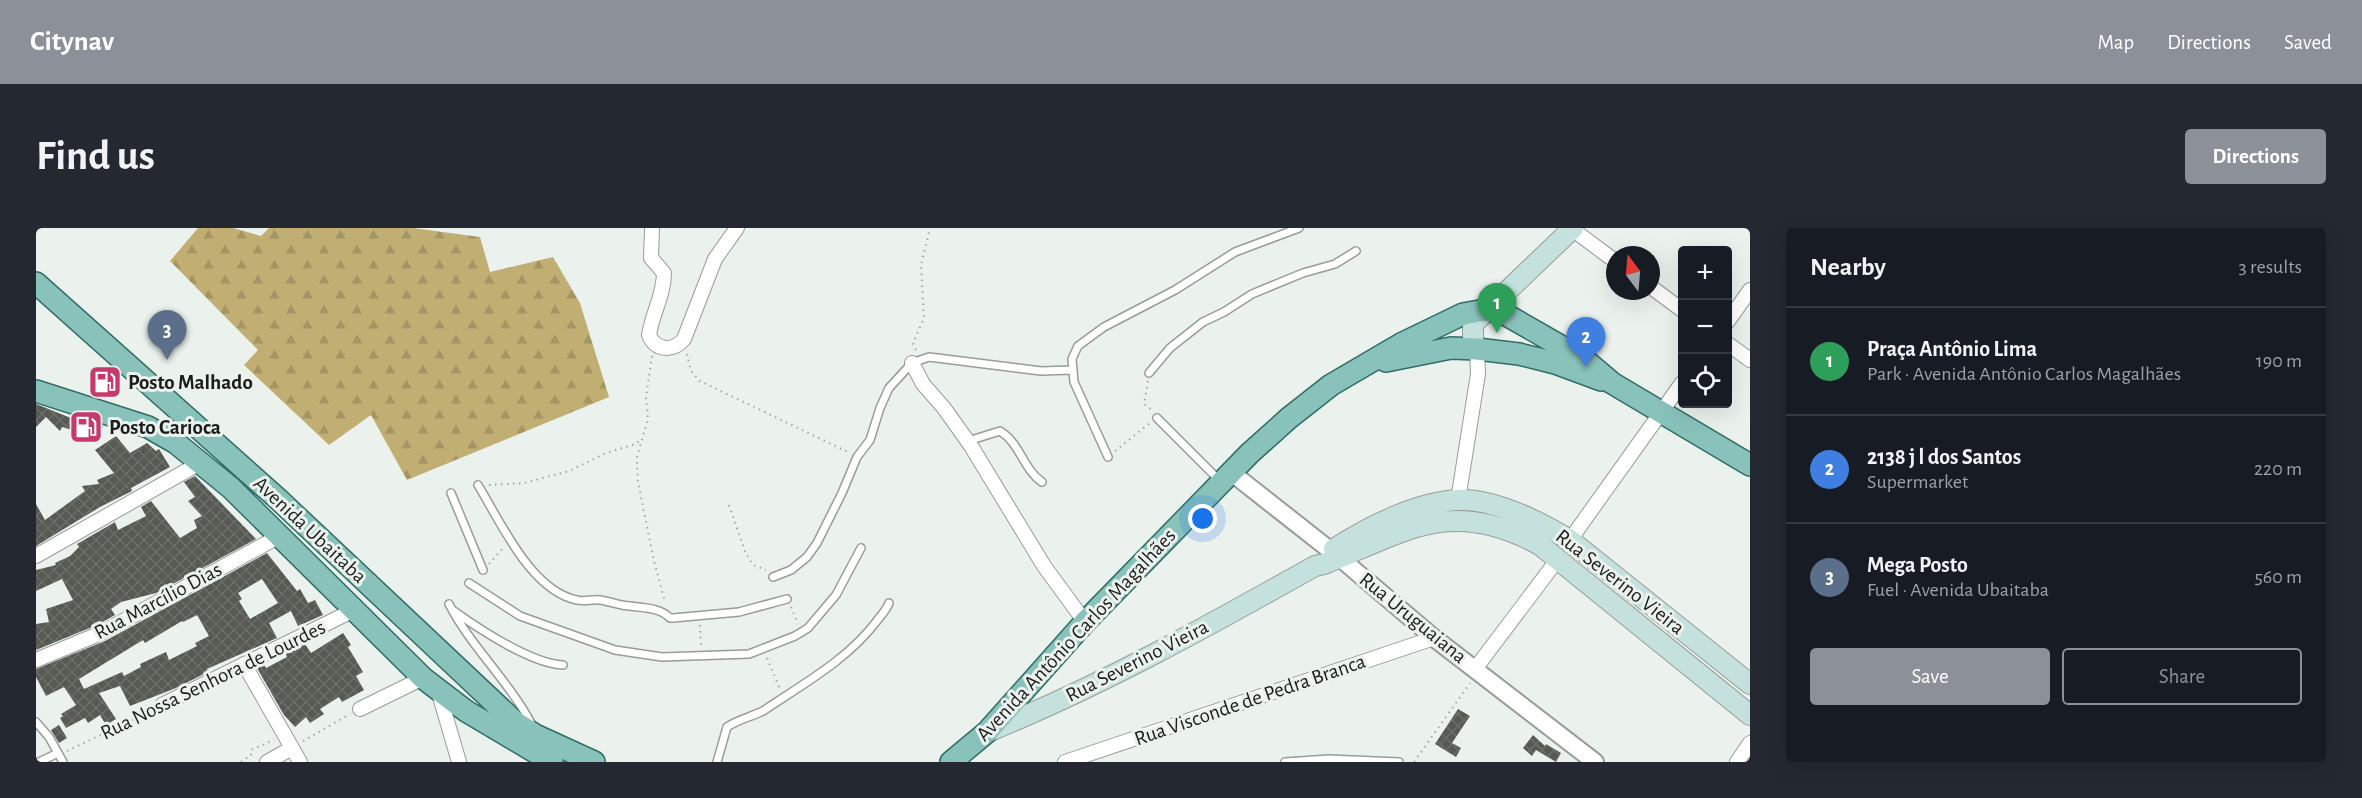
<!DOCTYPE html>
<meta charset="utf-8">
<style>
:root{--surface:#171b24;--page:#242831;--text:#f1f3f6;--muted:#9ea1a6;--line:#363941;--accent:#8c9099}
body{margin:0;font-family:"Alegreya Sans",sans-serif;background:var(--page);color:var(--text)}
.controls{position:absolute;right:18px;top:18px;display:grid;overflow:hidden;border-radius:6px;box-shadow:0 6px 24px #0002}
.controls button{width:54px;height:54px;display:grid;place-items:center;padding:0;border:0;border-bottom:2px solid var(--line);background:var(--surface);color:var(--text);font:30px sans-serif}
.compass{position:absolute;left:1570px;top:18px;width:54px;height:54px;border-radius:50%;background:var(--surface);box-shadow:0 6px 24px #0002;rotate:344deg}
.you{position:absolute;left:1167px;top:291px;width:21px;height:21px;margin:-15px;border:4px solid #fff;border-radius:50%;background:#1a73e8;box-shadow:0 0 0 9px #1a73e833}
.badge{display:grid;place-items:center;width:39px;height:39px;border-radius:50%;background:var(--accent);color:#fff;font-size:20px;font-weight:700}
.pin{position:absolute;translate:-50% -50px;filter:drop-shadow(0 2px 3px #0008)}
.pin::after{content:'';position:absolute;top:32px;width:21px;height:18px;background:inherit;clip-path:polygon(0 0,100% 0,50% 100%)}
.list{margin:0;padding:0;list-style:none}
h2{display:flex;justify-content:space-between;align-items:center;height:78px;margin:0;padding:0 24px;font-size:26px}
h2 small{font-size:20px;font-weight:400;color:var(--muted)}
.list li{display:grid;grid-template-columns:39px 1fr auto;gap:18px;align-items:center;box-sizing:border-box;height:108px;padding:0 24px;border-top:2px solid var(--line)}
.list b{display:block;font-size:22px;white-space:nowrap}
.list p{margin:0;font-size:20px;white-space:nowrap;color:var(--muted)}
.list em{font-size:20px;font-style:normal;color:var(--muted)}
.actions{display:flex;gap:12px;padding:18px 24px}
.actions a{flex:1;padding:14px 0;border:2px solid var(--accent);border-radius:6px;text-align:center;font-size:21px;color:var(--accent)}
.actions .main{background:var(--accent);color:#fff}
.icon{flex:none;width:33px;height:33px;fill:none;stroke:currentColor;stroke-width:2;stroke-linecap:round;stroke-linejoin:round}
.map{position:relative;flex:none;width:1714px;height:534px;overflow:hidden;border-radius:6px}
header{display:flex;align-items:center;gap:36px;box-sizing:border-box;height:84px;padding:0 30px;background:var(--accent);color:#fff}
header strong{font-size:28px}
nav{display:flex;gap:33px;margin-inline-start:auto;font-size:21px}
.intro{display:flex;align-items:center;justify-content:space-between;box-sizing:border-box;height:144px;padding:0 36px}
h1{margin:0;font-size:42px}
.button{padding:15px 27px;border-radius:6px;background:var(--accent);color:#fff;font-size:21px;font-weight:700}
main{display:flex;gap:36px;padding:0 36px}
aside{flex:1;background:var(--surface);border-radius:6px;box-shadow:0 6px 24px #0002}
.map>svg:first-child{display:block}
</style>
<header>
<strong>Citynav</strong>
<nav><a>Map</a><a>Directions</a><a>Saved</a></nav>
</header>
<div class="intro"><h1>Find us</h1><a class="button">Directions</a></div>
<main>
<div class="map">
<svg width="1714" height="534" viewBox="0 0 1714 534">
<defs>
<pattern id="forest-firs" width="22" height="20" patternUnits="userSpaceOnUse" patternTransform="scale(1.5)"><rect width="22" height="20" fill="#c1ae73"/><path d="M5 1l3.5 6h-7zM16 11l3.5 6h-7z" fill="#a59563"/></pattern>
<pattern id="building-cross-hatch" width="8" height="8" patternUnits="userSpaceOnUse" patternTransform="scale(1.5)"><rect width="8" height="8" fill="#575953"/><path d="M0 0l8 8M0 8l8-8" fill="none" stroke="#6b6d68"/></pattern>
</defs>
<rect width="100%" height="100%" fill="#ebf2ed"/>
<path fill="url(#forest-firs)" d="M162,0H197L225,8L233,0H377L444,9L454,44L517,29L544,75L573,169L371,252L335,187L293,217L208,137L222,122L134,33Z"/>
<path fill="url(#building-cross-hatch)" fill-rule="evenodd" d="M0,176L35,190L36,188L67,198L63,210L26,199L24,203L10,189L0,199Z
M80,208L94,225L111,215L120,223L123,221L134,239L95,260L96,263L64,279L0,318V276L9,292L49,263L46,258L63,256L61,252L78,245L59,222Z
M159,248L220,311L120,365L85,374L75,381L79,387L61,397L0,422V396L13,394L10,381L37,372L26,351L0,363V342L20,337L19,335L34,328L43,319L41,316L79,294L82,302L110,288L105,279L115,273L144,310L161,300L158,292L166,288L152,273L159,269L148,254Z
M231,325L261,363L264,361L272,375L279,372L287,387L262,398L255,383L233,395L241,410L171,441L172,444L140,460L94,478L84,458L63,465L80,491L70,497L64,487L52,495L49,490L30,500L24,490L27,488L25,486L40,477L28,459L10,468L0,449V441L69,413ZM226,351L242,375L214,391L203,373L206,371L202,365ZM161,387L173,408L159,415L161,418L133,432L130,424L104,436L105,439L88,448L86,444L48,461L43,451L107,412L109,415L146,393L147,394Z
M307,405L315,417L312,419L327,444L320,448L328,462L306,474L303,469L284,481L288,486L274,495L270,489L259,499L248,487L221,440L228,437L230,440L251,429L250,426L269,416L275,425Z
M1422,481L1434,488L1416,515L1425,520L1420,529L1399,516Z
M23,497L31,510L23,515L15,502Z
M1497,507L1509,518L1510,516L1525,525L1520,534L1500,522L1496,528L1487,520Z"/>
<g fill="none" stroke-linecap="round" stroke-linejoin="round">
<g stroke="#979d99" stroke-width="10">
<path id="service" d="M1113,145L1134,120L1167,94L1188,84L1216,66L1267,45L1299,36L1320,23
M1121,190L1179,248
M932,213L964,203C984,215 987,241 1006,254
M1072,229L1038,154L1036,131L1042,118L1068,99L1139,62L1199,24L1263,0
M442,257C464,293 495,363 541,372C548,374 557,371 564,372C572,373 579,376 586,377C602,380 623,378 634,390H637L703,384L751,371
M415,265L447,342
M737,349L755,342L771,329L781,315L806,265L821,229L834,212L844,180L853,160L876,135L893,129L1005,143L1036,142
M433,355L484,388L579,422L626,429L713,426L759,408L772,400L800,367L825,320
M413,376C435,419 473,453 496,497
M418,383C443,401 496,436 527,437
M0,494L13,509L27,534
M3,534L22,525
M681,534L691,499C703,491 715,489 727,483C767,456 811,432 840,394C845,387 850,383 853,375
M1249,534L1293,531L1363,534"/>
</g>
<g stroke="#979d99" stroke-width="16">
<path id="minor" d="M616,0L615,30L628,45C628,67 616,86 613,107C620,124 638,123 648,111L679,31L701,0
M1536,1L1579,33
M1615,59L1646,82
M1692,93L1714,62
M1692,116L1714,132
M876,135L887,156L908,180L935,218L1008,338L1049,394
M1422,272L1442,146L1441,121
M1534,312L1646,155
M0,328L164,235
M0,432L65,405L242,309
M208,436L264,534
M1439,441L1522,331
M402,462L423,534
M126,477L318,382
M324,481L387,450
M231,534L256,520
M1029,534L1398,410
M1701,534L1714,515"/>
</g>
<g stroke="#979d99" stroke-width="20">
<path id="tertiary" d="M1196,245L1304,330L1398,410L1559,534"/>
</g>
<g stroke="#979d99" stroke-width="22">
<path id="secondary" d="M1441,121L1437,112V96L1537,0
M1298,321C1332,299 1381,274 1422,272C1459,270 1504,294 1534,312L1714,456
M951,504C1065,458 1172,398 1279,338L1288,336C1372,302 1416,269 1504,317L1714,487"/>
</g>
<g stroke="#306e65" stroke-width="24">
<path id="primary" d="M0,55L242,271L480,495L499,507L558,534
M1350,133L1415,120L1441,121L1483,126L1519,135L1565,152
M0,163L112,199L140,215L195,260L387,450L430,483L516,534
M915,534L951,504L1049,394L1214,225L1253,190L1295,157L1365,116L1427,86L1449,82L1467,85L1549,132L1576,155L1714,237"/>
</g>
<path stroke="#a2a7a3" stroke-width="2" stroke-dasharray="1.5 4.5" stroke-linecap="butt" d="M880,122L877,115L888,90L885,37L894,0
M651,126L655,143L664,153L812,224
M616,128L610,169L612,191L601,229V238L602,254L618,333L629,374
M1112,153L1108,176L1116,182
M1079,223L1114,195
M453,257L488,255L533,243L570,225L599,216L606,211
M693,277L710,326L717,337L730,342
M453,336L467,320
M755,379L762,396
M664,397L665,419
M731,430L744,461
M267,513L314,486
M31,523L115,483
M205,534L215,527V522L238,512
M1378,534L1434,455"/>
<use href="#service" stroke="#fff" stroke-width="7"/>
<use href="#minor" stroke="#fff" stroke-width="14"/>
<use href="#tertiary" stroke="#fff" stroke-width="16"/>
<use href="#secondary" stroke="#c4e1dd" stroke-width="20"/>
<use href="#primary" stroke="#89c2bb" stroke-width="21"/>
</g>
<defs>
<g id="fuel-square" transform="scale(1.725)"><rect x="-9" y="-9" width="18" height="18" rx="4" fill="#c5396c" stroke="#ebf2ed"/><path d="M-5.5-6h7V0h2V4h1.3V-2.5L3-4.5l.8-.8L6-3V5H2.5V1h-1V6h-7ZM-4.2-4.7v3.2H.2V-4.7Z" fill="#fff"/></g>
</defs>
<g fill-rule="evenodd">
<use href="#fuel-square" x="69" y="154"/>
<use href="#fuel-square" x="50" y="199"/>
</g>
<g text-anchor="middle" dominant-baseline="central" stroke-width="6" stroke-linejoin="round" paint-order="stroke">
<g font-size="21" font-weight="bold" fill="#1b1d1c" stroke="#ebf2ed" text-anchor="start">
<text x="92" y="154">Posto Malhado</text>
<text x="73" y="199">Posto Carioca</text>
</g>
<g font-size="21" fill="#1b1d1c" stroke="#ebf2ed">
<text transform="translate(274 302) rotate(43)">Avenida Ubaitaba</text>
<text transform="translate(1584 354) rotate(38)">Rua Severino Vieira</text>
<text transform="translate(122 373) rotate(-28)">Rua Marcílio Dias</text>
<text transform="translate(1377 390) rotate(39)">Rua Uruguaiana</text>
<text transform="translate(1040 407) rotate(-47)">Avenida Antônio Carlos Magalhães</text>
<text transform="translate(1101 433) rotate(-27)">Rua Severino Vieira</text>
<text transform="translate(177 452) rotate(-26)">Rua Nossa Senhora de Lourdes</text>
<text transform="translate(1214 472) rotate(-19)">Rua Visconde de Pedra Branca</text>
</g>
</g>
</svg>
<div class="controls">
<button>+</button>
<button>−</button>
<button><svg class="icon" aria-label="locate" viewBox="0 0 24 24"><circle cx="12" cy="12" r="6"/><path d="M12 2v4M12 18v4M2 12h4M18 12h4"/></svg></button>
</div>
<svg class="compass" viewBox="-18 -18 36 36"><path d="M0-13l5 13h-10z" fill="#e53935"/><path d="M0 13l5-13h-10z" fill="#9ea1a6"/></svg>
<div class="you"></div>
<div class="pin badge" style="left:1461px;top:105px;background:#2e9e5b">1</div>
<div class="pin badge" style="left:1550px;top:139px;background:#3f7fe0">2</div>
<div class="pin badge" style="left:131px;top:132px;background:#5c6f8a">3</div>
</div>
<aside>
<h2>Nearby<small>3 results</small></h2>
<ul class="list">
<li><span class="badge" style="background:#2e9e5b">1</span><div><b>Praça Antônio Lima</b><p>Park · Avenida Antônio Carlos Magalhães</p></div><em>190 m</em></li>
<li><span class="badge" style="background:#3f7fe0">2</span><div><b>2138 j l dos Santos</b><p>Supermarket</p></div><em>220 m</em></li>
<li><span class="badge" style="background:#5c6f8a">3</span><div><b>Mega Posto</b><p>Fuel · Avenida Ubaitaba</p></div><em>560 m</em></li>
</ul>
<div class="actions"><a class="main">Save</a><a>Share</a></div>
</aside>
</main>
